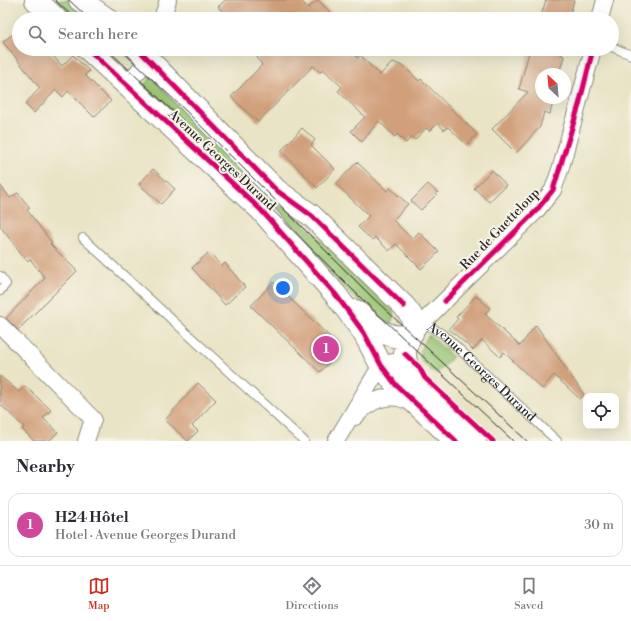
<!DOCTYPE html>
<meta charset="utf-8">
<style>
:root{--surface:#fff;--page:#f2f2f3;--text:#2b2b33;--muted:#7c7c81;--line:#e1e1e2;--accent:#c8321e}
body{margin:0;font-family:"Libre Bodoni",serif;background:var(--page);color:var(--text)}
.controls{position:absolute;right:12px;bottom:12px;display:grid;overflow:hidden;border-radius:8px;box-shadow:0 4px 16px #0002}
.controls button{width:36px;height:36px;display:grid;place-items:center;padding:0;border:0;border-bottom:1px solid var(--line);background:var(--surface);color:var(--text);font:20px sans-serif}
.compass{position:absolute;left:535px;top:68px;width:36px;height:36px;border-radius:50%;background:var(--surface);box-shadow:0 4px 16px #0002;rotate:334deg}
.you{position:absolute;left:283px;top:288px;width:14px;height:14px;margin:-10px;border:3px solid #fff;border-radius:50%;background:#1a73e8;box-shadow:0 0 0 6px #1a73e833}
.badge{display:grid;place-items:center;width:26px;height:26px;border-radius:50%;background:var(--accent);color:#fff;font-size:13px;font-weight:700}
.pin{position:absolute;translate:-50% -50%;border:2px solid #fff;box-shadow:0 1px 4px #0006}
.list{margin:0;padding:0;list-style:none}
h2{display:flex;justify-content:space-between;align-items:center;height:52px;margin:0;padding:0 16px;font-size:17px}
h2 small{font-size:13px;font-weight:400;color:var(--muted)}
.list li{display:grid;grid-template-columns:26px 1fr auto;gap:12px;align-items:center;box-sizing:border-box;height:64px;margin:0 8px 8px;padding:0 8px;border:1px solid var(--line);border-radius:12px}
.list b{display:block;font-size:15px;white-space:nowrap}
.list p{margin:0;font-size:13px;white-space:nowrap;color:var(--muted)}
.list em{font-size:13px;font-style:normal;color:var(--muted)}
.icon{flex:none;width:22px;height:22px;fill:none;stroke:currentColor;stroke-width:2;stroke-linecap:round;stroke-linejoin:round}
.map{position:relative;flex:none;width:631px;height:441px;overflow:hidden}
.search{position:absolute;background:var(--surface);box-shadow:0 4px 16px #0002;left:12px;right:12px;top:12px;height:44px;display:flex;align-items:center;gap:10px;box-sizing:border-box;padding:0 14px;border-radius:22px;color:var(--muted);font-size:15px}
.sheet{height:124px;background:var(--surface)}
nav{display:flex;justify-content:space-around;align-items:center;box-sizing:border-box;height:56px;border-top:1px solid var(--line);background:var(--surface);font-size:11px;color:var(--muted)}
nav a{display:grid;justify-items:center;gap:2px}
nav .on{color:var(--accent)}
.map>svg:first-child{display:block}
</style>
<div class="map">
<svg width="631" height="441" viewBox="0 0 631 441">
<rect width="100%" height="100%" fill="#f7f3e8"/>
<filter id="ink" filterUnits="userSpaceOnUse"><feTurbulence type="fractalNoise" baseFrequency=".025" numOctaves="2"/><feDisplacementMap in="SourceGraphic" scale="8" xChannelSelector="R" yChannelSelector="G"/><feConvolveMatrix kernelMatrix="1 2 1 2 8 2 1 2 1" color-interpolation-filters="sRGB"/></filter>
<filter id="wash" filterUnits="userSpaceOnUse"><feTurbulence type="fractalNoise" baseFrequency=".012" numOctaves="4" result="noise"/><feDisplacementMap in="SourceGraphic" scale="16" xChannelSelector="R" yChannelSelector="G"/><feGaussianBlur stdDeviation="0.9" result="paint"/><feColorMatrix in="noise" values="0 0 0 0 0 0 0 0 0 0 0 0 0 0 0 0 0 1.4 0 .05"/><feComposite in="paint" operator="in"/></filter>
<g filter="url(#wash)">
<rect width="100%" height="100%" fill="#e9e4c5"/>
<path fill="#98c472" stroke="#62784e" d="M52,0H71L91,19H72Z
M153,75L392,310L394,315L391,323L385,325L373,316L142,87Z
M429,335L453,357L436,374L420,360L422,345Z"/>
<g id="blocks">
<path fill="#d19f7a" d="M225,0H300L308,8L318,0L337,19H231L218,7Z
M546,0H574L569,19H540Z
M19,29V49H47L62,66L73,55L89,71L85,75L111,101L94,117L68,91L63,97L56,90L34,113L25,104L40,88L3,42Z
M252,49H349L358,58L360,55L380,75L393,62L405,67L419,81L421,79L477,134L467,145L448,127L444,130L438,123L430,131L426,128L415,140L412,137L406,143L397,134L395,137L379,121L362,142L351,131L365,117L338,91L342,87L323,69L320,72L313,66L258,122L231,97L262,65Z
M530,49H562L561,55L564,56L559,74H541V98H554L550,114L544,112L540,127L516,153L492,129L528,92L519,89Z
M302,128L315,140L311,145L335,169L317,188L281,151Z
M357,162L387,191L390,188L408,204L393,220L412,239L419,232L439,252L421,269L396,244L389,251L375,237L372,240L358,227L369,216L336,184Z
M153,169L175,189L161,204L139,184Z
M492,170L506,185L489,202L474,188Z
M428,184L438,193L421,210L411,201Z
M0,185L10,198L18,193L30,208L27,210L52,243L50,244L77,271L18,330L6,318L45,278L30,259L27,261L0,226Z
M209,252L222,266L225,263L245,287L225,305L192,268Z
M273,282L336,343L335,357L320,372L251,306Z
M476,296L490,308L485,314L520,346L536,325L584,395L580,399L554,375L542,389L504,352L500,357L482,340L473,350L455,334L449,329L458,319L456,317Z
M0,376L19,392L25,386L51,410L43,418L58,432L49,441H34L22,429L24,427L0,404Z
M198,383L216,400L192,426L198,431L188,441L165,420Z"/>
</g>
</g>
<g filter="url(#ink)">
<use href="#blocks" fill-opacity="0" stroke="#8a8878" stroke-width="1"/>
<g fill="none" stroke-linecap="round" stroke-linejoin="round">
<g stroke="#8a8878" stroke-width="10">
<g id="lane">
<path d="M612,47L631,55"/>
<path d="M83,238L304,441"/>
<path d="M0,276L6,284L0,291"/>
<path id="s1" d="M422,322L444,335L557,441"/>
</g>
</g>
<g stroke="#8a8878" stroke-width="18">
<path id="street" d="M162,19L168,0
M600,19L605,0
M126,85L149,59L152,50
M0,325L93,419L86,441
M412,333L536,211L553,190L561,167L593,49
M355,417C371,399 390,391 412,403
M336,441L381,365L393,362L412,376"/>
</g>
<g stroke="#8a8878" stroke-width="24">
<path id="primary" d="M36,0L56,19
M80,0L107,19
M88,49L261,210L336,295L364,333L381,365L396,385L456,441
M138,49L276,190L312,216L404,306L411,315L414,325C413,335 405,341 405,354C405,386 455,418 475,441
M356,311C371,324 391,345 412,333"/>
</g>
<use href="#lane" stroke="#fff" stroke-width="8"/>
<use href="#street" stroke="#fff" stroke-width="16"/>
<use href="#primary" stroke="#fff" stroke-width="22"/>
<path stroke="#2b2b2b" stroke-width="1" d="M55,0L75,19
M69,0L89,19
M107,49L180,118L366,303L513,441
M120,49L186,111L373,298L527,441"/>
<g stroke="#f7f3e8" stroke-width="8">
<path id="cycleway" d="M88,49L261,210L336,295L364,333L381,365L396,385L456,441
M138,49L276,190L312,216L404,306
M445,301L536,211L553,190L579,105L593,49
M405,354L419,367L425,378L493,441"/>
</g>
<use href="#cycleway" stroke="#d6006c" stroke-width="5"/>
</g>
</g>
<g text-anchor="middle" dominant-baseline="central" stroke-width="4" stroke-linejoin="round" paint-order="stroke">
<g font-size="13" fill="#2b2b2b" stroke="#f7f3e8">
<text transform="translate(222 160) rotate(43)">Avenue Georges Durand</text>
<text transform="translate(500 229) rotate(-46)">Rue de Guetteloup</text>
<text stroke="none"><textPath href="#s1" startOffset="78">Avenue Georges Durand</textPath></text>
</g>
</g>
</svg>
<div class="controls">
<button><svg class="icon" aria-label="locate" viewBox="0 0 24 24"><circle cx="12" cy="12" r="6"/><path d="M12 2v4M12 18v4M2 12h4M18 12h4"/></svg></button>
</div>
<svg class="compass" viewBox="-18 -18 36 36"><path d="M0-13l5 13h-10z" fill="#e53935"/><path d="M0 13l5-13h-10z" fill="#7c7c81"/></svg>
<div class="you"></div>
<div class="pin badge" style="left:326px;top:349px;background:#d1479c">1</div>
<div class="search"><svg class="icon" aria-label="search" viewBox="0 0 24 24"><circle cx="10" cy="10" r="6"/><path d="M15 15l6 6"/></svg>Search here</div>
</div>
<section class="sheet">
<h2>Nearby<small></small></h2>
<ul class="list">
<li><span class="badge" style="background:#d1479c">1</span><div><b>H24 Hôtel</b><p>Hotel · Avenue Georges Durand</p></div><em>30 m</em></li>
</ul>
</section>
<nav>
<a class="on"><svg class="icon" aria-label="map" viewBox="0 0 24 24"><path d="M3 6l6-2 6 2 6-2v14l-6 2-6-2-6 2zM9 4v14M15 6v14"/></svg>Map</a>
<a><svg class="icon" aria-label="directions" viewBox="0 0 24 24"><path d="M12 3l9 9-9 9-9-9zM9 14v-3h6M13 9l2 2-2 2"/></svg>Directions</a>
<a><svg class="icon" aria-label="saved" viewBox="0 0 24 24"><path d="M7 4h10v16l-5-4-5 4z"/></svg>Saved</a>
</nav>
